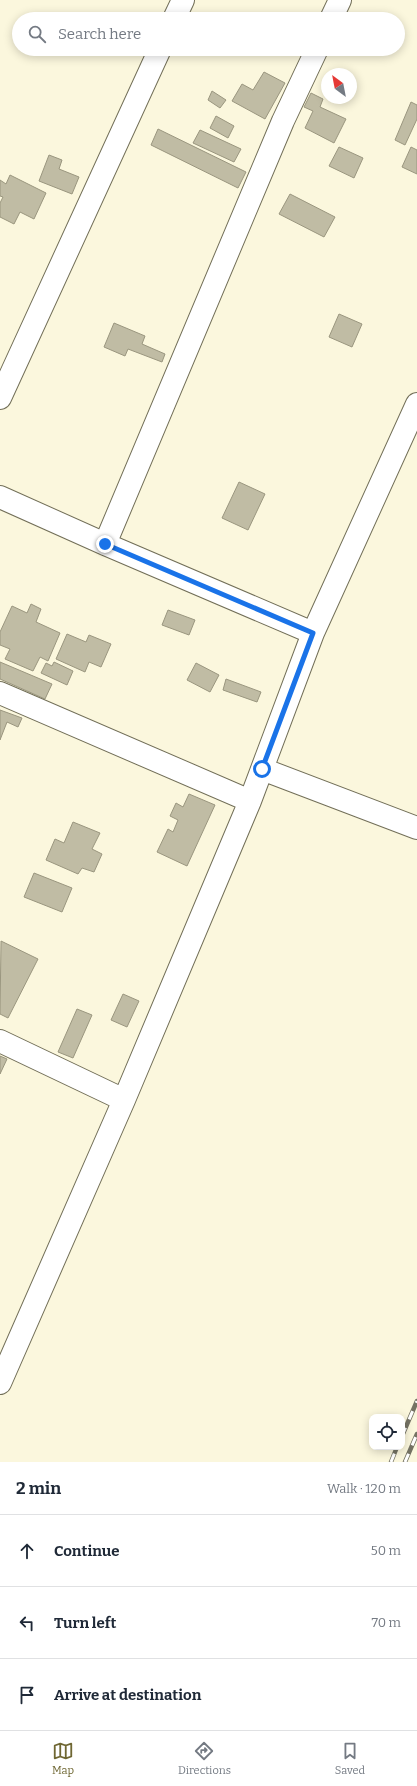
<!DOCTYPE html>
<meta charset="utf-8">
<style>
:root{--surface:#fff;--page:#f6f6f7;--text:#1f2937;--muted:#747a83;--line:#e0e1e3;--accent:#6f6733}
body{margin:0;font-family:Bitter,serif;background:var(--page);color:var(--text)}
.controls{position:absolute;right:12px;bottom:12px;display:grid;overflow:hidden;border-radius:8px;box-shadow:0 2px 10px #0003}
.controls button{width:36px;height:36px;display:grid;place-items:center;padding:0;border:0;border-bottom:1px solid var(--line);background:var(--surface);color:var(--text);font:20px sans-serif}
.compass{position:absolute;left:321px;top:68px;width:36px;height:36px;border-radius:50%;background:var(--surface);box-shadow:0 2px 10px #0003;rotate:328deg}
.stop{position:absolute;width:12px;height:12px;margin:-9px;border:3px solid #1a73e8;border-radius:50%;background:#fff}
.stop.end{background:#1a73e8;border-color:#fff;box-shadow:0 1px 4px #0008}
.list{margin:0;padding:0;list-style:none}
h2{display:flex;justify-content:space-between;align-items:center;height:52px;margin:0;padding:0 16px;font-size:17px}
h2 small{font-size:13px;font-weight:400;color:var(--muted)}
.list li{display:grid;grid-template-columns:26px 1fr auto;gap:12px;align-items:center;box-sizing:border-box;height:72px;padding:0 16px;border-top:1px solid var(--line)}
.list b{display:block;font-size:15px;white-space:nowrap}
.list em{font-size:13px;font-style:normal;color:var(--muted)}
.icon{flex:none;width:22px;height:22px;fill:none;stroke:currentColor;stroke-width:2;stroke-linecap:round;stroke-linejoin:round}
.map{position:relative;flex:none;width:417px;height:1462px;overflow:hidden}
.search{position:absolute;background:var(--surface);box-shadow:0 2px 10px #0003;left:12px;right:12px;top:12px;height:44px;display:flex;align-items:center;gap:10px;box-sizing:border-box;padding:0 14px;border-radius:22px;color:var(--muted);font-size:15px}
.sheet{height:268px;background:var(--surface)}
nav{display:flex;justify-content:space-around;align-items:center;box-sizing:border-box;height:56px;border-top:1px solid var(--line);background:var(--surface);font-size:11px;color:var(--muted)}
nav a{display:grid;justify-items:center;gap:2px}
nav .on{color:var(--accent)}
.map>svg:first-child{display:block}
</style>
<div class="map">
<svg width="417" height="1462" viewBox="0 0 417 1462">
<rect width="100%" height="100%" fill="#fbf7dd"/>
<path fill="#c0bca4" stroke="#9a967f" d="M264,72L285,83L265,119L232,101L242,84L253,90Z
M212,91L226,100L220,108L208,100Z
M311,93L323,99L320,107L346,119L334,143L305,128L313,111L304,107Z
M411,102L417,105V119L405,145L395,140Z
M216,116L234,126L228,138L210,128Z
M158,129L246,172L238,188L151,145Z
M200,130L241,149L234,162L193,143Z
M339,147L363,158L354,178L329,166Z
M411,147L417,150V174L402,167Z
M49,155L62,160L59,169L79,177L72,194L39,181Z
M10,175L46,193L34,219L20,212L14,224L0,217V203L3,197L0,196V180L6,184Z
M290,194L335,217L324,237L279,214Z
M339,314L362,324L352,347L329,337Z
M114,323L145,336L142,344L165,354L162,362L128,349L125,356L104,347Z
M239,482L265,494L248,530L222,518Z
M31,604L41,609L36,622L60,633L48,661L40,657L33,671L5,659L10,649L0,645V632L12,606L27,613Z
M168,610L195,620L189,635L162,625Z
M67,634L86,642L89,635L111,644L101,667L89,662L85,672L56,659Z
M0,662L52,684L45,699L0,679Z
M54,662L73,671L67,685L41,673L46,663L52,666Z
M196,663L219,675L210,692L187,680Z
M226,679L261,692L257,702L223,690Z
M0,710L22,718L18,727L7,722L0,740Z
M189,794L215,805L187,866L157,852L168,829L173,832L178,820L170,816L176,803L183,807Z
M73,822L100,833L92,849L102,854L94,872L82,868L78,874L46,860L55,839L64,843Z
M34,873L72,888L62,912L24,897Z
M1,941L38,959L8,1018L0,1014Z
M123,994L139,1001L127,1027L111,1020Z
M77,1009L92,1015L73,1058L58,1052Z
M0,1056L7,1059L0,1074Z"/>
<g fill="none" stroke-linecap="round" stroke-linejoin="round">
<g stroke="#726f58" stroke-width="24">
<path id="street" d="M174,19L183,0
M331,19L340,0
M0,398L160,49
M0,497L105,544L313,633
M105,544L283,121L317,49
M0,693L250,801
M262,769L417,828
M0,1041L124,1100
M0,1383L124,1100L250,801L313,633L417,404"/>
</g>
<use href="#street" stroke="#fff" stroke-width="22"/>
<g stroke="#757364" stroke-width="4.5">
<path id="rail" d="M402,1436L417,1401
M391,1462L397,1447
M405,1462L417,1434"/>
</g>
<use href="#rail" stroke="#fff" stroke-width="3" stroke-dasharray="9" stroke-linecap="butt"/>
</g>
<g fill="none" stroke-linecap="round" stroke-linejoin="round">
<path stroke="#1a73e8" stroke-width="5" d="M105,544L313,633L262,769"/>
</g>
</svg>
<div class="controls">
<button><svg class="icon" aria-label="locate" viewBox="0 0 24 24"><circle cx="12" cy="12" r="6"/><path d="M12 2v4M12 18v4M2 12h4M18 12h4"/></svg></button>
</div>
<svg class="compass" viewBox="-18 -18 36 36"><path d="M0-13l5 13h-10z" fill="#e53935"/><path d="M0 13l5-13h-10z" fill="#747a83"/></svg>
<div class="stop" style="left:262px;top:769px"></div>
<div class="stop end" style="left:105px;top:544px"></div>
<div class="search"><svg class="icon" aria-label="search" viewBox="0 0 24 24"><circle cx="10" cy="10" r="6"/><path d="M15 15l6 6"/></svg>Search here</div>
</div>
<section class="sheet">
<h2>2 min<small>Walk · 120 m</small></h2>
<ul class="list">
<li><svg class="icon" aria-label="ahead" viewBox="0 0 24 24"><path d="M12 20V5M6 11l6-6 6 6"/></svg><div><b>Continue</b></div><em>50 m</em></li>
<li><svg class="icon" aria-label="left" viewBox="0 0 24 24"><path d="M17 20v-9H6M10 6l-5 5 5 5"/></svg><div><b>Turn left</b></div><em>70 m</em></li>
<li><svg class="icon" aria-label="arrive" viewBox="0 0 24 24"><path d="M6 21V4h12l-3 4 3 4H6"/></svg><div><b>Arrive at destination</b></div></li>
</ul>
</section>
<nav>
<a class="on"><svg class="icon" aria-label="map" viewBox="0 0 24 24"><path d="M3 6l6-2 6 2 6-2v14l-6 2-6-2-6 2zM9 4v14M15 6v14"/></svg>Map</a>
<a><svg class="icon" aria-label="directions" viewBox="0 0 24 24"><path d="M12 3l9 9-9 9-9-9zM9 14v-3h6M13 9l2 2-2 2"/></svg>Directions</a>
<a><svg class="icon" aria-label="saved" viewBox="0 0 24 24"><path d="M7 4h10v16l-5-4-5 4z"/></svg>Saved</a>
</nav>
